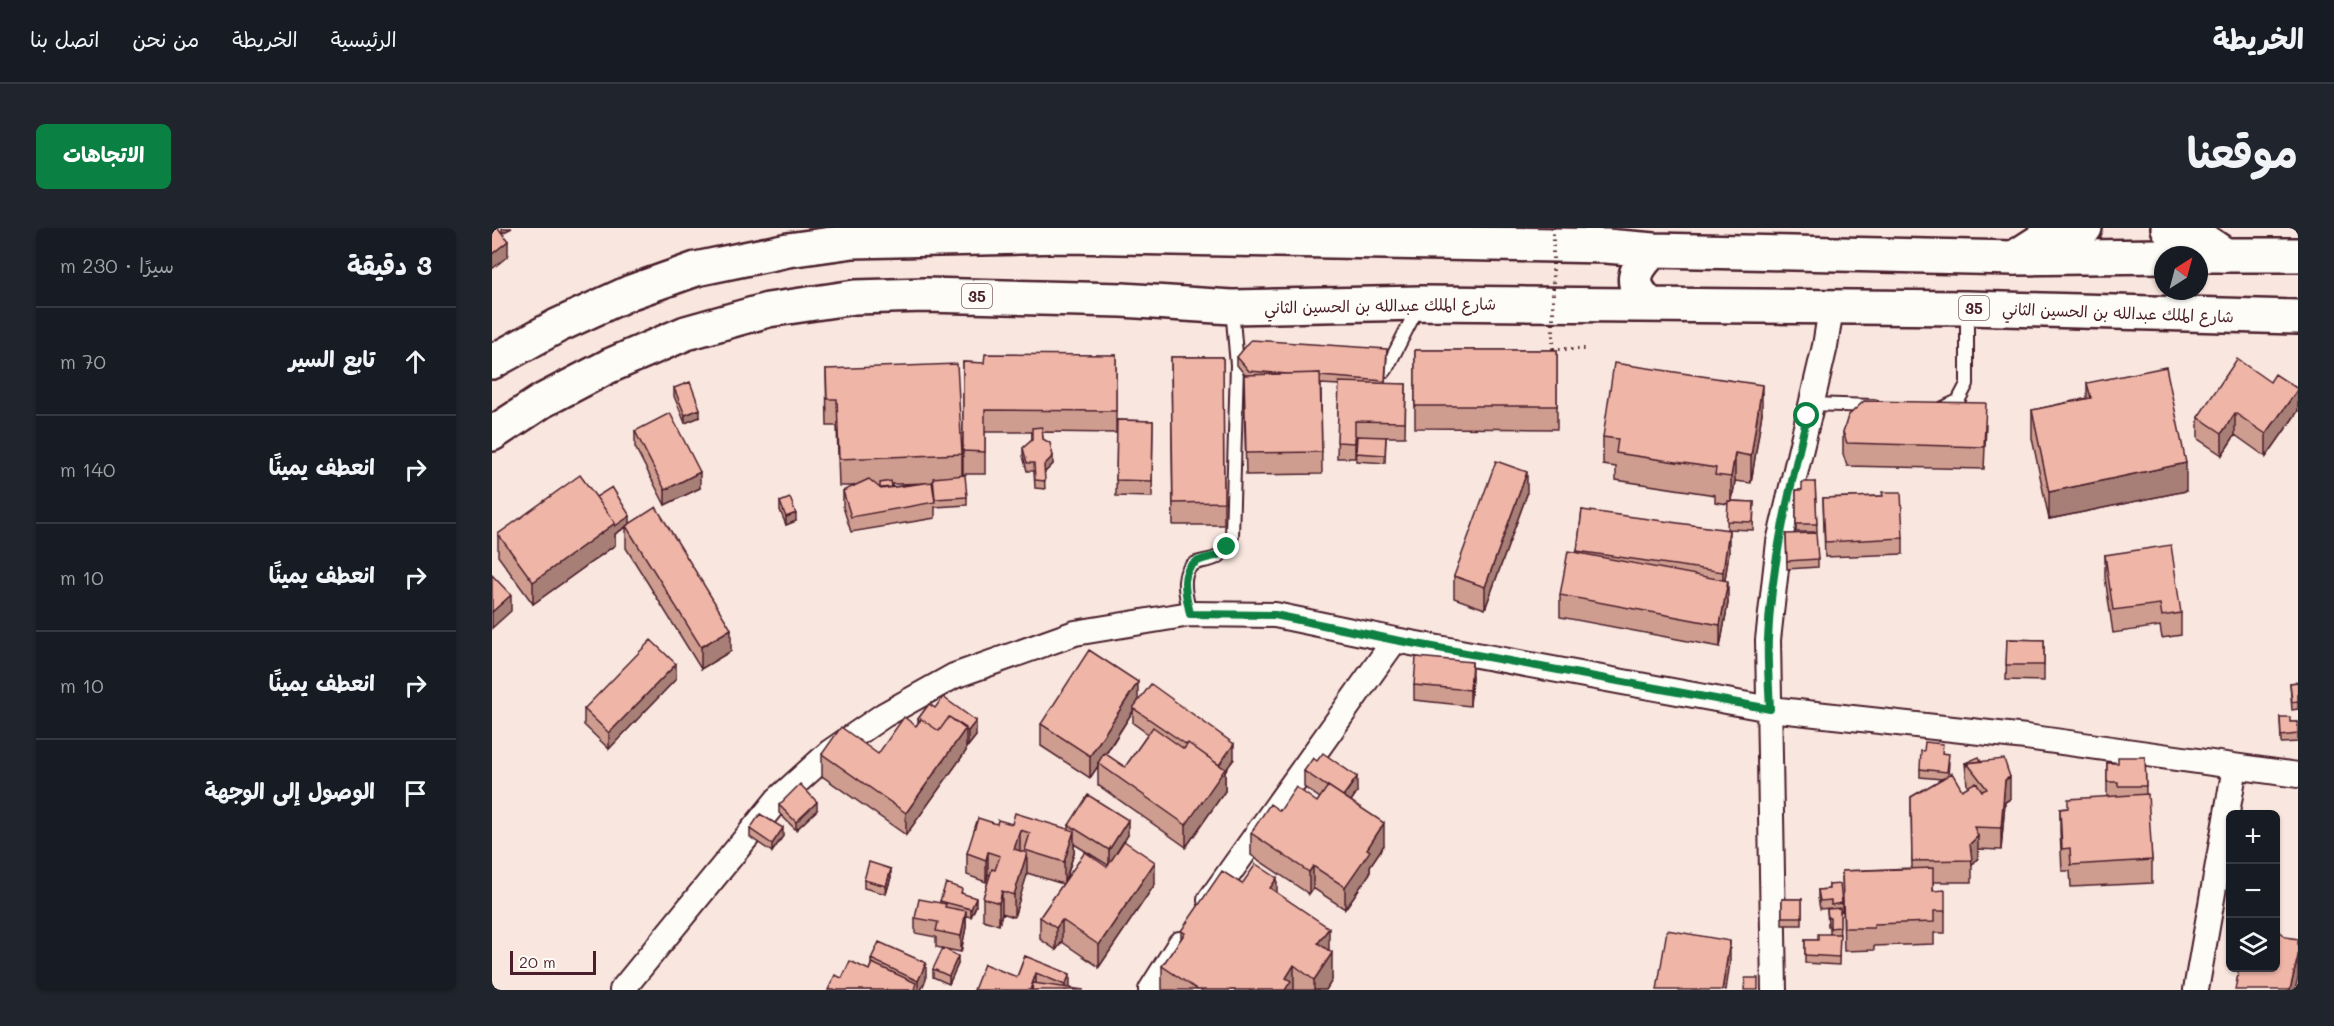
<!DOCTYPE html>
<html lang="ar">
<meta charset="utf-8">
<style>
:root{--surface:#171b24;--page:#20242c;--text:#f1f3f6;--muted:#9ea1a6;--line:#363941;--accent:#0b8043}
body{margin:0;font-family:Mali,"Playpen Sans Arabic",sans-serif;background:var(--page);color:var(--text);direction:rtl}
.controls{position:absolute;right:18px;bottom:18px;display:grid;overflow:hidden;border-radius:9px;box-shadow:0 2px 4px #0004}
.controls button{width:54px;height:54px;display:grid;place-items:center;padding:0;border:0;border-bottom:2px solid var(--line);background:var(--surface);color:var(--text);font:30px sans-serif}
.compass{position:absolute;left:1662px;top:18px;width:54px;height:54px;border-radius:50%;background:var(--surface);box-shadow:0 2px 4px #0004;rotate:36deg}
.scale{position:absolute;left:18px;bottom:15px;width:86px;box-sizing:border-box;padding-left:6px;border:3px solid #4a1f2b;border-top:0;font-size:16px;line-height:21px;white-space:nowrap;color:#4a1f2b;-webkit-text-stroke:4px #fdfcf7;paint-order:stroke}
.stop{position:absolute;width:18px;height:18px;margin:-14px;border:4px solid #0b8043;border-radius:50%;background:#fff}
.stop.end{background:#0b8043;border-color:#fff;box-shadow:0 2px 6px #0008}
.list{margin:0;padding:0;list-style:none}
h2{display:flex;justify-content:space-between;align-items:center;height:78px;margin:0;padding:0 24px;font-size:26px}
h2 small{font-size:20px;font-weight:400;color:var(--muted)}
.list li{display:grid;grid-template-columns:39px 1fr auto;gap:18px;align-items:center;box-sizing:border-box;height:108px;padding:0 24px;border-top:2px solid var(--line)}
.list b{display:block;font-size:22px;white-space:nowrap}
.list em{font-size:20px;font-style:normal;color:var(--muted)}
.icon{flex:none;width:33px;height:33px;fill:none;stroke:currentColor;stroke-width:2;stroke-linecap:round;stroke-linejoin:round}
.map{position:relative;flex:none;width:1806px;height:762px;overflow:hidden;direction:ltr;border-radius:9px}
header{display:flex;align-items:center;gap:36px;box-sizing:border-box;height:84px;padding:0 30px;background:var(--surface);border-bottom:2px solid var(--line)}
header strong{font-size:28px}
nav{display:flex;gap:33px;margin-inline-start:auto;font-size:21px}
.intro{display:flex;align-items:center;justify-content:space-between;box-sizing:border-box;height:144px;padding:0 36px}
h1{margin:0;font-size:42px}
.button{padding:15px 27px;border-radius:9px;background:var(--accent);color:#fff;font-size:21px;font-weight:700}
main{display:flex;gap:36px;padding:0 36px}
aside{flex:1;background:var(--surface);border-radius:9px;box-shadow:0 2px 4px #0004}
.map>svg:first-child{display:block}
</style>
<header>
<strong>الخريطة</strong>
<nav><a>الرئيسية</a><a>الخريطة</a><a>من نحن</a><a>اتصل بنا</a></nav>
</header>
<div class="intro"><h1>موقعنا</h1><a class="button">الاتجاهات</a></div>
<main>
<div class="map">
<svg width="1806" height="762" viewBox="0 0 1806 762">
<rect width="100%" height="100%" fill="#f9e7df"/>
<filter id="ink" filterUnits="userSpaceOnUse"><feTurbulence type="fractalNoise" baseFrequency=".0167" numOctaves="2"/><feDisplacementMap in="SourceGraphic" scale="12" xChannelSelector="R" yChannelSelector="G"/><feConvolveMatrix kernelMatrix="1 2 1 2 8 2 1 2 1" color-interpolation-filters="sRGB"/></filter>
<g filter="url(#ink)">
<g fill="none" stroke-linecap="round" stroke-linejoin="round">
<g stroke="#4a1f2b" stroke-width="16">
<path id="lane" d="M894,142L926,79
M1318,176L1382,178
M1451,180L1466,173L1475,156V81
M698,386C696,376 692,364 693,353C695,328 714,337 727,328C734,323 737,315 740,308L745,137L740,80"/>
</g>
<g stroke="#4a1f2b" stroke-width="28">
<path id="street" d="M718,672L903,412
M130,762L285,572L338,524L392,487L462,448L583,405L698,386L783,387L903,412L1278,481L1534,509L1806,547
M659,762L688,716
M1282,762L1276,412L1287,314L1333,118L1339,80
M1704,762L1743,539"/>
</g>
<g stroke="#4a1f2b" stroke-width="38">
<path id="secondary" d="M1676,0L1711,12L1733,27
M1522,30L1550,12L1593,0"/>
</g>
<g stroke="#4a1f2b" stroke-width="38">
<path id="highway" d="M1706,27H1806
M1159,77C1135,56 1141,42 1162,22
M0,134L65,98L139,64L204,41L296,22L361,13L574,8L1114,18L1162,22L1522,30L1671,28
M0,206L50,173L117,138L194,105L276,82L363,69L433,67L630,72L740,79L929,75L1475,80L1806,89"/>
</g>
<path stroke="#4a1f2b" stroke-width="4" stroke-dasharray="1.5 4.5" stroke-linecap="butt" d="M1061,121H1094"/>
<use href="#lane" stroke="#fdfcf7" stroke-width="12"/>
<use href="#street" stroke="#fdfcf7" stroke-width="24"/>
<use href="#secondary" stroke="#fdfcf7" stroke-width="33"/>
<use href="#highway" stroke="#fdfcf7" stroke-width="33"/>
<path stroke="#4a1f2b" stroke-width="4" stroke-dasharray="1.5 4.5" stroke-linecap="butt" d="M1061,121V0"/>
</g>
<path fill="#ce9d90" stroke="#4a1f2b" stroke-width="1.5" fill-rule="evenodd" d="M923,122H1065V201L923,200Z
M624,127V205L550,204L551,211L561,236L552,245L553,261L543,260L542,243H535L531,228V220L540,212V204H493V246H471V134L492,135Z
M679,129H731L732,297H681Z
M745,129H895L893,156H914L913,209H894L893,235L864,233L865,208H863V230H845L847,157L829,156L830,246L754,247L752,169V147H753L745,137Z
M334,141L470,226V248L475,269V277L443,279V290L359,304L351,279V263L363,258H347L345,198H335ZM434,255L400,259V256H406Z
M1778,154L1806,183L1774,229L1743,207L1730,227L1706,211V189Z
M1595,155L1694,263L1557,291L1540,210V182L1595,170Z
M182,160L208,189L193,195L182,168Z
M1270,185L1259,255L1243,253L1240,273L1262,274L1261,302L1235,301L1236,276L1223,274V267L1124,252V239L1111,237V209Z
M625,192L661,193L660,269L624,268Z
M1494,197L1492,241L1355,238L1351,226V204Z
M143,203L208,260L173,277L143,219Z
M1323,254L1325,304H1304V262H1310Z
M1035,266L993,381L962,370V348Z
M1390,268L1411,310V326L1333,329L1331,270Z
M104,269L138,295L239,423L209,441L134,320V299L123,306V317L41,376L6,328V306Z
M288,274L304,293L294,297L288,282Z
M1090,282L1237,324L1233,352L1236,375L1228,419L1068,389V367L1085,325Z
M1294,306L1326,331V339L1295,341Z
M1613,327L1689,385V407L1670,410L1668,398L1621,405L1613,349Z
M1515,411L1552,412V453L1514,452Z
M980,449L978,478L922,472V457Z
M184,451L117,521L92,497V481Z
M1806,454V481L1800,482L1798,455Z
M646,474L742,531L733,543V563L694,619L606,557V538L598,550L549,518V496ZM641,483V495L656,506L633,539L614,526Z
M437,476L484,508L476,518L474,517V523L414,607L330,548V526H386L424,498L426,495V491Z
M1788,489L1798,494H1806V514L1789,515Z
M1451,525L1457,534L1456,548L1470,562L1476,559L1475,557L1473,535L1489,533L1518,571L1513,574L1509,622L1486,621V630L1480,637V654H1441V663L1453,683V705H1442V716L1382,718V722L1352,723L1350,643L1420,640L1419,569L1450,551L1428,549V541Z
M1653,529L1654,566L1660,632V655L1579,659L1578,643H1570L1568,603V581L1576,580L1615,569V535H1626Z
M812,543L865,564L859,573L892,617L878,638V645L853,681L821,660L817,666L759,627V605L788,583L825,574L828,570L812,559Z
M287,577L325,582L304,602L287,585Z
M505,596H520L577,602V597L636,607L629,617L663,656L607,739L570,714L564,722L548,711V689L571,656L535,645L522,689L510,685L507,697L491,692V670L498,647L496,646L494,654L475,647V625ZM582,616L616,637L615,639L574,652L582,625Z
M258,601L291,608L280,624L258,609Z
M399,649L394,666L372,660V652Z
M750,656L785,665L837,722L840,752L834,762H670V738L689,711V703Z
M1337,657L1350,675V683L1348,684L1347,737L1313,735V712H1326L1338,706V698H1336L1335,681L1339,680L1328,681L1326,670V662L1337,661Z
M470,665L484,678L479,689L474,688V699L469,724L444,719V709L423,705V690L448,675V673Z
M1290,671H1310V697H1290Z
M533,728L578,760L482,762L525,749Z
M379,731L434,751L429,762H336L377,742L379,737Z
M466,736L457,756L441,749V741Z"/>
<path fill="#a77f76" stroke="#4a1f2b" stroke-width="1.5" d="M10,0H20L10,5Z
M16,13V28L0,41V26Z
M1270,157V185L1259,255V228Z
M1806,161V183L1774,229V206Z
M208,181V189L193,195V187Z
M1743,185V207L1730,227V205Z
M1243,225V253L1239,277V249Z
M561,228V236L552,245V237Z
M1694,235V263L1557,291V264Z
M208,244V260L173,277V262Z
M1035,244V266L993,381V359Z
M304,285V293L294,297V289Z
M138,288V296L123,306V317L41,376V354L123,295Z
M1237,302V324L1231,366V344Z
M1236,353V375L1228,419V397Z
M19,367V383L0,400V384Z
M239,401V423L209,441V419Z
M980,434V449L978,478V462Z
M184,436V451L117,521V505Z
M646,454V476L641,480V483L607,536L606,535V538L598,550V528Z
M484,493V508L476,518V503Z
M474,500V523L414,607V585Z
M742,516V531L733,543V563L694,619V597L725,539Z
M865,549V564L851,585V569Z
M1518,549V571L1513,574L1509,622V600L1513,552Z
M325,574V582L304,602V594Z
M636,592V607L617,638V622Z
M892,595V617L878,638V645L853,681V659L875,621Z
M291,600V608L280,624V616Z
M528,602V624L522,621Z
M582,603V625L572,656V634Z
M1486,608V630L1480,637L1478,616Z
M496,624V646L494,654V632Z
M535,625V647L522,689V667Z
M663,634V656L607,739V717Z
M821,638V660L817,666V644Z
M399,641V649L394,666V658Z
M785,650V677L778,660Z
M510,663V685L507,697V675Z
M484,670V678L479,689V681Z
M474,683V699L469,724V708Z
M570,692V714L564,722V700Z
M837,700V728L826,715Z
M1238,713V735L1234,762H1230Z
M840,725V752L834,762H822V752Z
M466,728V736L457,756V748Z
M1806,728V750L1803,762H1798Z
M434,735V751L429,762H426V753Z
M802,737V762H793L794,750Z
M544,745V762H538Z
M578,746V761L573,762V757Z"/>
<path fill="#efb6a8" stroke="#4a1f2b" stroke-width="1.5" d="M0,0H6L16,13L0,26Z
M759,112L895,121L893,153L828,148V145L796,146L757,143L745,129Z
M923,122H1065V178H923Z
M493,126L624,127V183L493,182V224L471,223V134L492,135Z
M679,129H731L732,274L681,275Z
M1745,131L1778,154L1783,146L1806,161L1774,206L1743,185L1730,205L1706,189Z
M1122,135L1270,157L1259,228L1243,225L1239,249L1223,247L1224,240L1124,225L1126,211L1111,209Z
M465,136L470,226L347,231L345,171H335L334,141Z
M1674,139L1694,235L1557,264L1540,182L1599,170L1595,155Z
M828,145L830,224L754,225L752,147Z
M198,154L208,181L193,187L182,160Z
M847,154L914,156L913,194L863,193V215L845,214Z
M1372,173L1494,175L1492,219L1355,215L1351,204L1356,188Z
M178,185L208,244L173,262L143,203Z
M625,192L661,193L660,253L624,252Z
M550,199L551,211L558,215L561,228L552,237L553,253L543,252L542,235H535L531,220L540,212V200Z
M865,208L894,209L893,227L864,225Z
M1004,233L1035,244L993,359L962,348Z
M88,247L123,295L41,354L6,306Z
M473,247L475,269L443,271L441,250Z
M377,251L389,261L440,254L443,274L359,289L351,263Z
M399,253L400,259L388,260V255Z
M1310,254H1323L1325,296H1304V262H1310Z
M120,259L138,288L123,298V295L104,269Z
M1390,264H1409L1411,310L1333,314L1331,270L1391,268Z
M298,270L304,285L294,289L288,274Z
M1236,273L1262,274L1261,294L1235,293Z
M164,279L239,401L209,419L134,298Z
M1090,282L1237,302L1231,344L1085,323Z
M1324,305L1326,331L1295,333L1294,306Z
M1679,317L1689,385L1670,388L1668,376L1621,382L1613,327Z
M1076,323L1236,353L1228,397L1068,367Z
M0,347L19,367L0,384Z
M1515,411L1552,412V437H1514Z
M159,412L184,436L117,505L92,481Z
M597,422L646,454L598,528L549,496Z
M924,429L980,434L978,462L922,457Z
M1806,454V473L1800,474L1798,455Z
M659,456L742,516L727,537L696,515L695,517L641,480Z
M451,469L484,493L476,503L457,489L447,503L429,491L428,493L426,491L437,476L443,480Z
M412,489L424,498L429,491L447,503L457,489L474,500L414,585L330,526L349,499L386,526Z
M1788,489H1798V494H1806V506L1789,508Z
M661,499L692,521L696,515L733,541L694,597L606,535L612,525L633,539Z
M1433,514L1451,516L1450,525L1457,526L1455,544L1428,541L1429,523H1432Z
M831,525L865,549L851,568L836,558V559L812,543L821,530L825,533Z
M1487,529L1489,533L1475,535V538L1473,535Z
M1626,529H1653L1654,558H1626V554H1615V535H1626Z
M1512,531L1518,549L1513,552L1509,600L1482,599L1486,608L1478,616L1480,632L1420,633L1419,569L1460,545L1470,562L1484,554L1490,563L1495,561L1475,535Z
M308,556L325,574L304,594L287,577Z
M836,558L892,595L875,621L878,623L853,659L821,638L817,644L759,605L778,576L788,583L804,559L825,574Z
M1656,566L1660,632L1579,637L1578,620L1570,621L1568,581L1576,580V571Z
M596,567L636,592L617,622L577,597Z
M523,585L582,603L572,634L533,622L538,605L528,602L522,621L535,625L522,667L510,663L507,675L491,670L500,641L503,642L508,628L496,624L494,632L475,625L486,590L505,596L506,592L520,596Z
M268,586L291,600L280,616L258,601Z
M632,613L663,634L607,717L570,692L564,700L548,689L593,624L615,639Z
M377,634L399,641L394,658L372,652Z
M764,636L785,650L778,660L837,700L826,715L840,725L822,752L802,737L794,750L799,753L793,762H706L670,738L693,705L689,703L730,643L750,656Z
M1441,640V663L1453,662V683H1442V694L1382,696V700H1352L1350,643Z
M454,655L470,661L469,665L484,670L479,681L448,673Z
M1348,656L1350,675L1339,677V672L1328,673L1326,662L1337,661V657Z
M427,671L454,676L453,679L474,683L469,708L444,703L446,694L423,690Z
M1290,671H1310V689H1290Z
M1348,680V699L1338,700V690H1336L1335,681Z
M1784,700L1794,709L1806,711V728L1798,762H1743L1747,740H1784Z
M1175,702L1238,713L1230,762H1165Z
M1326,706H1348L1347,729L1313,727V712H1326Z
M387,714L434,735L426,753L379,731Z
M451,720L466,728L457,748L441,741Z
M533,728L578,746L573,757L544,745L538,762H482L492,736L525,749Z
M358,733L377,742L380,735L424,755L422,762H336L343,747L350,750Z
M1253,750H1266V762H1252Z
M541,755L592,762H540Z"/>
</g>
<g fill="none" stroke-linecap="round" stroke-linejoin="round" filter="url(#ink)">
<path stroke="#0b8043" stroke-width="8" d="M735,319C722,333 721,326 706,333C685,342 695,370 698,386L783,387L903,412L1278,481C1277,458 1275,434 1276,411C1279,335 1298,262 1315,188"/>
</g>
<g text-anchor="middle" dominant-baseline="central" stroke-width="4.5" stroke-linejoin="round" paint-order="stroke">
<g fill="#fdfcf7" stroke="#806168" stroke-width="1.5">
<rect x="470" y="56" width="30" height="24" rx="4.5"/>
<rect x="1467" y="68" width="30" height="24" rx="4.5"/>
</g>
<g font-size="15" font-weight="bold" fill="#4a1f2b">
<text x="485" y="68">35</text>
<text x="1482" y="80">35</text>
</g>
<g font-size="16" fill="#4a1f2b" stroke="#fdfcf7">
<text transform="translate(888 77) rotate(-1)">شارع الملك عبدالله بن الحسين الثاني</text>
<text transform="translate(1626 84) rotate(2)">شارع الملك عبدالله بن الحسين الثاني</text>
</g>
</g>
</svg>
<div class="controls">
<button>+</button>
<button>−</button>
<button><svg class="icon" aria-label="layers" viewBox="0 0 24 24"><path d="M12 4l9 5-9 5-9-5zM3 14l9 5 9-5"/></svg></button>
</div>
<svg class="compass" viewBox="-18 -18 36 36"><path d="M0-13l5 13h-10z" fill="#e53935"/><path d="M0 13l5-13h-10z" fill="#9ea1a6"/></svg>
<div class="scale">20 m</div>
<div class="stop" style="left:1315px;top:188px"></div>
<div class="stop end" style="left:735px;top:319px"></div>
</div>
<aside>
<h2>3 دقيقة<small>سيرًا · 230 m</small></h2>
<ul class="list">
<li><svg class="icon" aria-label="ahead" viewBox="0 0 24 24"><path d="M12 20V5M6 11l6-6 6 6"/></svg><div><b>تابع السير</b></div><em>70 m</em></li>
<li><svg class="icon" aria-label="right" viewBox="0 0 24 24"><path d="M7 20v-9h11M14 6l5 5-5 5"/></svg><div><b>انعطف يمينًا</b></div><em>140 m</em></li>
<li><svg class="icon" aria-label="right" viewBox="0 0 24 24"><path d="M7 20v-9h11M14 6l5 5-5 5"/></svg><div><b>انعطف يمينًا</b></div><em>10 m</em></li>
<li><svg class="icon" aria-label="right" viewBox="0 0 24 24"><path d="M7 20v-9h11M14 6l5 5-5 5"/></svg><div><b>انعطف يمينًا</b></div><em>10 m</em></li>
<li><svg class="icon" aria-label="arrive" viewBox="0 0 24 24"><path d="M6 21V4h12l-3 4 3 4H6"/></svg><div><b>الوصول إلى الوجهة</b></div></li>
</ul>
</aside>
</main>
